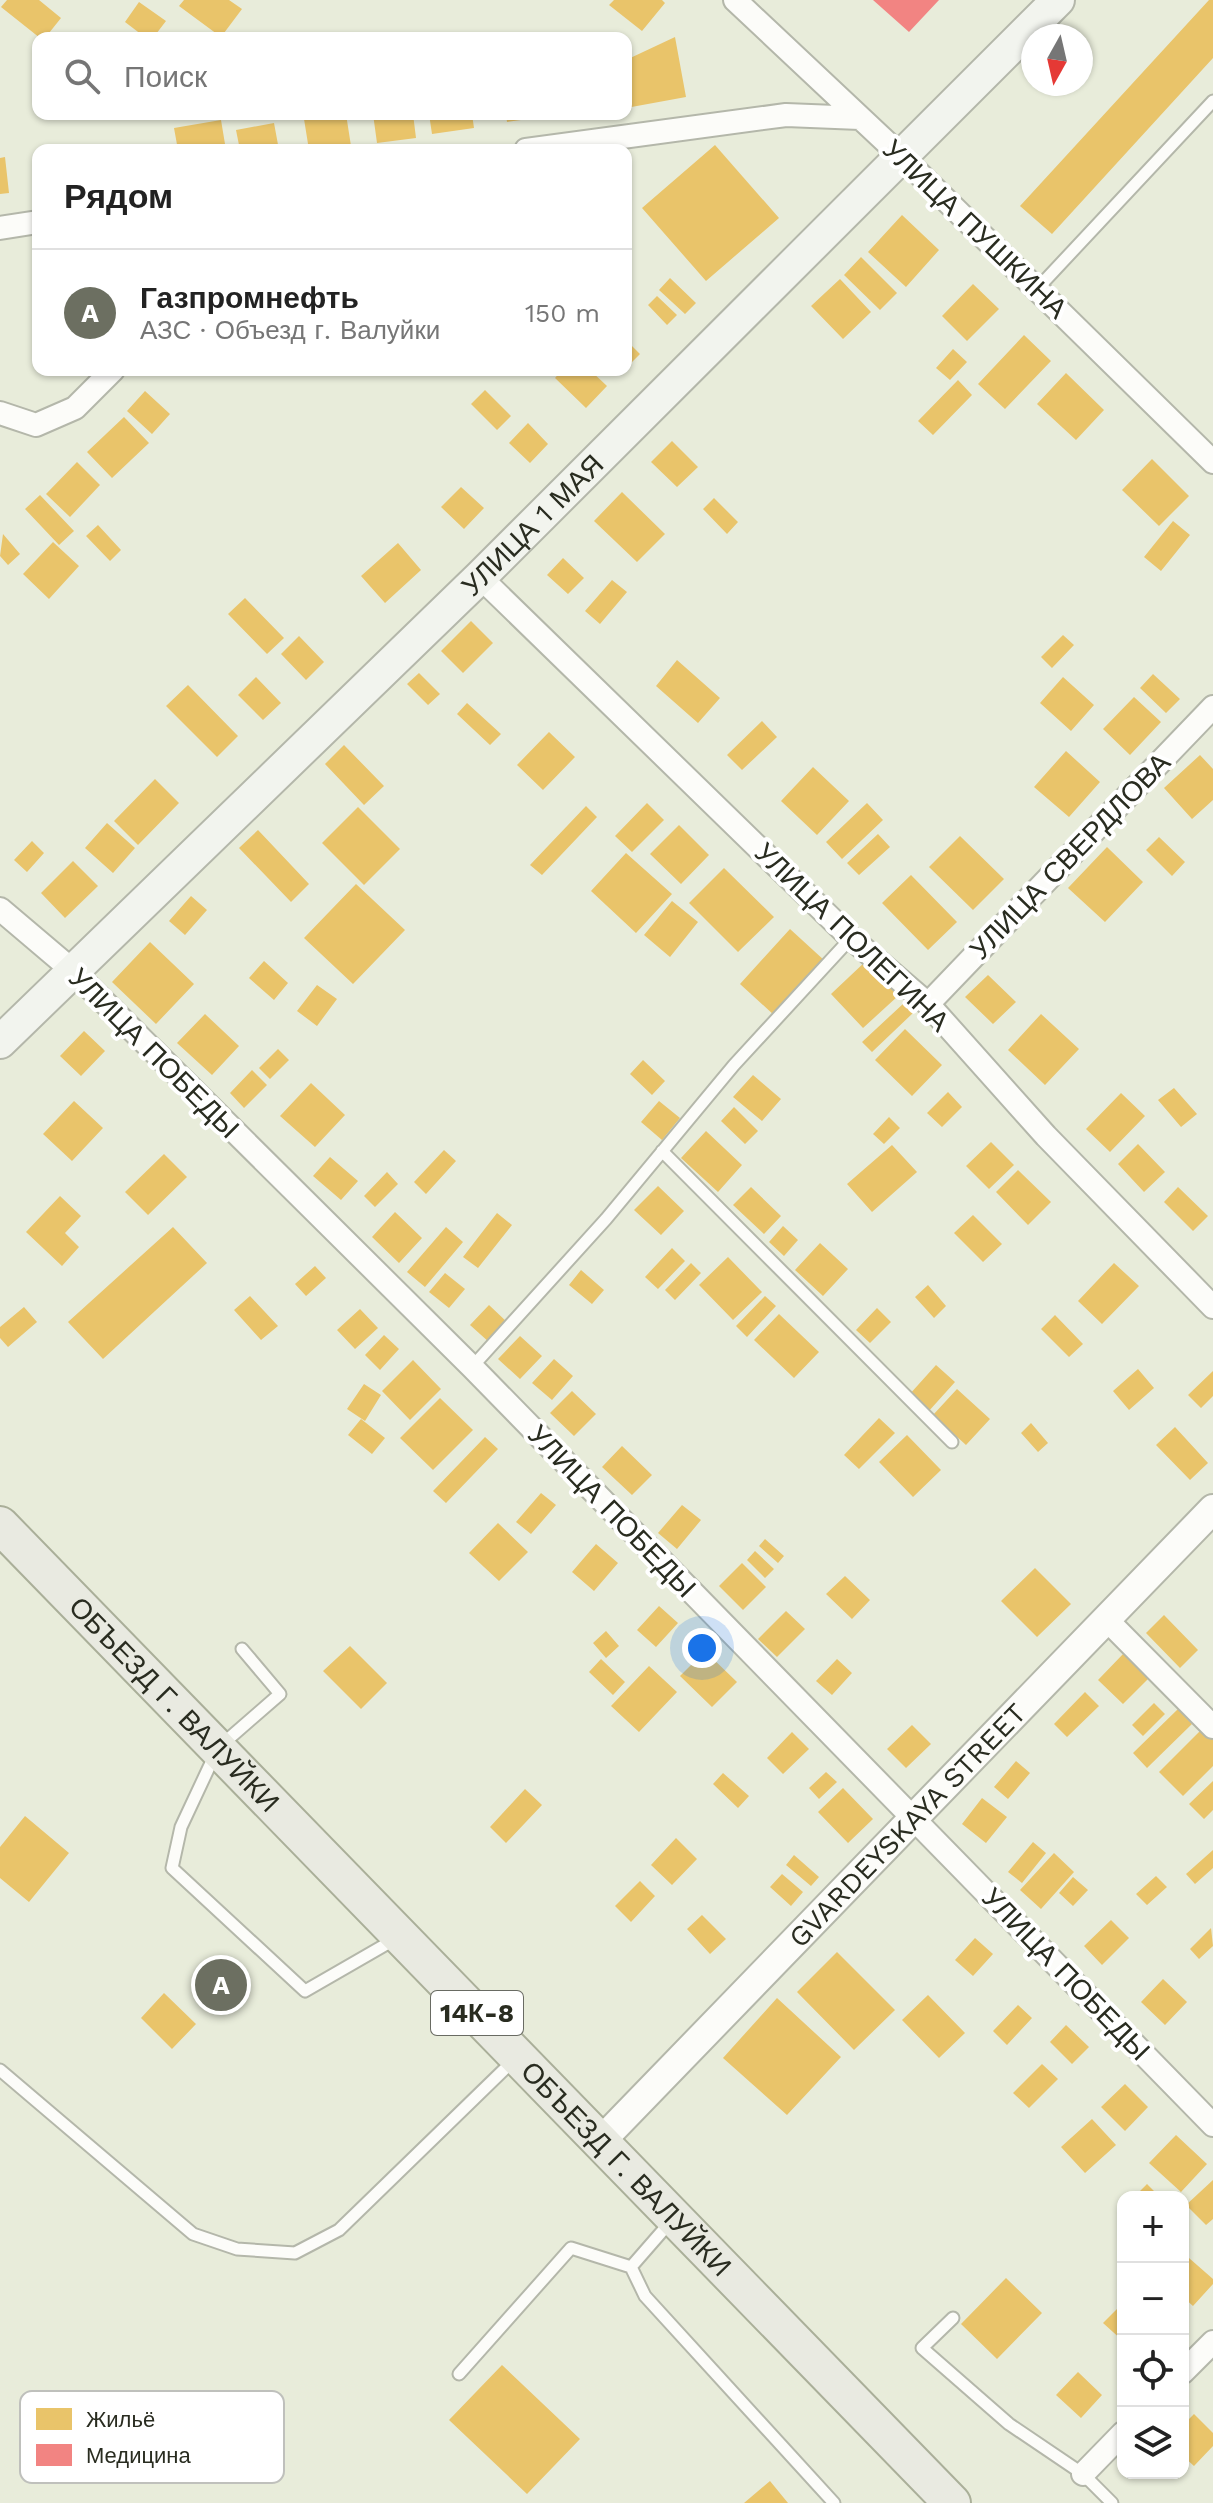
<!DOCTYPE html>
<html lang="ru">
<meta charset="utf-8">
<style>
:root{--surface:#fff;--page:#f2f2f2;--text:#222;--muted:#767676;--line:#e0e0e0;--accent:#6c6f61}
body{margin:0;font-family:"Work Sans",sans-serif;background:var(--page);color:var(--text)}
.controls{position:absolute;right:24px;bottom:24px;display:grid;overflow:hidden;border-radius:16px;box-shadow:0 2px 6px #0004}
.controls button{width:72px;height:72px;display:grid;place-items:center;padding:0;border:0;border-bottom:2px solid var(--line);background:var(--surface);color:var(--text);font:40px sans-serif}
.compass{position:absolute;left:1021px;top:24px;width:72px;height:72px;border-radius:50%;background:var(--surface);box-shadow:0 2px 6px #0004;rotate:188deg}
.you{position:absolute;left:702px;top:1648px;width:28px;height:28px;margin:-20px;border:6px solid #fff;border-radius:50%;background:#1a73e8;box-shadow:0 0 0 12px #1a73e833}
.badge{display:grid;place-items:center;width:52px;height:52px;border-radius:50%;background:var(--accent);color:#fff;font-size:26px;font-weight:700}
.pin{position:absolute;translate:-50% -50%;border:4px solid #fff;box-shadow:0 2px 8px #0006}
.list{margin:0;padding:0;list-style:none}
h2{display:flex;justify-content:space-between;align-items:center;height:104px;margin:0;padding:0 32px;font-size:34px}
h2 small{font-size:26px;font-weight:400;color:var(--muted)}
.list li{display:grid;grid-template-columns:52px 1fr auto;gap:24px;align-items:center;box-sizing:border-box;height:128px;padding:0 32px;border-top:2px solid var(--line)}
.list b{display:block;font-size:30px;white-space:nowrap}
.list p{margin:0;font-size:26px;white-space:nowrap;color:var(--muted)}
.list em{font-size:26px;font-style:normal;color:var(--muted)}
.icon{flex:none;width:44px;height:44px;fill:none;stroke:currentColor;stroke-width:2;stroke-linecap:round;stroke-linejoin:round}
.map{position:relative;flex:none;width:1213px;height:2503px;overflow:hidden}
.search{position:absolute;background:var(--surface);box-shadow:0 2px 6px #0004;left:32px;top:32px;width:600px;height:88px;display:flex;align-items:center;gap:20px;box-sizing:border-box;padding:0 28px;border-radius:16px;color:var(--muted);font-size:30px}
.panel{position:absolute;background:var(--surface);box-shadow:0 2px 6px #0004;left:32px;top:144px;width:600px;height:232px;border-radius:16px}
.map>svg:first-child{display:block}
</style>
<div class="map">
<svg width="1213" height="2503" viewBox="0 0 1213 2503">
<rect width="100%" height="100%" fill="#e8ecda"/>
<path fill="#e9c46a" d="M7,0H39L61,18L45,38H40L1,7Z
M184,0H229L242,9L221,37L179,6Z
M614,0H662L665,3L642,31L609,5Z
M1209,0H1213V58L1052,234L1020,206Z
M139,2L166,21L153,38H146L125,22Z
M675,37L686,97L626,108V60Z
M340,114H346L351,146L309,150L304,119Z
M373,114H413L416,138L377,143Z
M429,114H472L474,128L432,134Z
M506,114H542L543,117L507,122Z
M221,120L226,150H178L174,128Z
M274,123L279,150H240L236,130Z
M715,145L779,218L706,281L642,208Z
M5,157L9,193L0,194V158Z
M902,215L939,250L906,287L868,252Z
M861,257L897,293L880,310L844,275Z
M670,278L696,303L685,314L659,290Z
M840,279L871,312L843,339L811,306Z
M973,284L999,309L967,341L942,316Z
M657,296L677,315L667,325L648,305Z
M1024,335L1051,361L1005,409L978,384Z
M626,340L640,354L626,368Z
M953,349L967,362L950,380L936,368Z
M562,370H590L607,386L586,408L555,378Z
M1066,373L1104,410L1076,440L1037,404Z
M958,380L972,395L933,435L918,421Z
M485,390L511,416L497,430L471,404Z
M145,391L170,414L152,434L127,411Z
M124,417L149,443L112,478L87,452Z
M528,423L548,444L530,463L509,443Z
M672,441L698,467L677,487L651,462Z
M1152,459L1189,496L1159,526L1122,490Z
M77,462L100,485L70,517L46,494Z
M461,487L484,508L464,529L441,507Z
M622,492L665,534L637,562L594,521Z
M40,495L74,531L59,545L25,509Z
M714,498L738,522L727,534L703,509Z
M1173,521L1190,535L1161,571L1144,557Z
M98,525L121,550L110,561L86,536Z
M3,534L20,554L8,565L0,556Z
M53,542L79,566L49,599L23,574Z
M398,543L421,570L385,603L361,576Z
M563,558L584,578L568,594L547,575Z
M612,580L627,592L600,624L585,611Z
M245,598L284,638L267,654L228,614Z
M471,621L493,643L463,673L441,651Z
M1063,635L1074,645L1052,668L1041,657Z
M299,636L324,662L306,680L281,654Z
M677,660L720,698L698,723L656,686Z
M419,673L440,694L428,705L407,684Z
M1153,674L1180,699L1166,713L1140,688Z
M256,677L281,703L263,720L238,695Z
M1063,677L1094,705L1071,731L1040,703Z
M188,685L238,736L217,757L166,706Z
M1134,697L1161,722L1130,755L1103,729Z
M467,703L501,734L490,745L457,714Z
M762,721L777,737L742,770L727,755Z
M549,732L575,757L543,790L517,765Z
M344,745L384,786L364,805L325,764Z
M1066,751L1100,782L1069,817L1034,787Z
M1200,755L1213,769V800L1192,819L1164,788Z
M813,767L849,801L817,835L781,801Z
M155,779L179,803L138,845L114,821Z
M647,803L664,820L632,852L615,836Z
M867,803L883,820L842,859L826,842Z
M586,806L597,817L542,875L530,865Z
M358,807L400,849L364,885L322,843Z
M107,823L135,848L113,873L85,848Z
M679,825L709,855L681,884L650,854Z
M258,830L309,884L291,902L239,848Z
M878,834L890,847L859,875L847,863Z
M960,836L1004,879L973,910L929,867Z
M1159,837L1185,862L1172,876L1146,850Z
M32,841L44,853L27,872L14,860Z
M1107,847L1143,882L1105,922L1068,888Z
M626,853L672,894L636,933L591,891Z
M73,861L98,886L65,918L41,893Z
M724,868L774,917L738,952L689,903Z
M911,875L957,922L928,950L882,903Z
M356,884L405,930L353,984L304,938Z
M191,896L207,910L185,935L169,921Z
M672,901L698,922L670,957L644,935Z
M790,929L825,961L775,1016L740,984Z
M150,942L194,984L156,1024L112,982Z
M264,961L288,983L274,1000L249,978Z
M866,961L898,996L863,1028L831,994Z
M988,975L1016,1002L993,1024L965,997Z
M317,985L337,999L317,1026L297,1011Z
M904,1003L913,1013L872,1052L862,1042Z
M205,1014L239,1046L212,1075L177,1043Z
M1041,1014L1079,1049L1045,1085L1008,1050Z
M905,1029L942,1065L912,1096L875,1060Z
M84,1031L105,1051L81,1076L60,1056Z
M278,1049L289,1060L270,1079L259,1068Z
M643,1060L665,1081L652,1095L630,1074Z
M252,1070L267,1085L244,1108L230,1093Z
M753,1075L781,1099L762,1121L733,1097Z
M311,1083L345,1115L315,1147L280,1116Z
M1174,1088L1197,1114L1181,1127L1158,1100Z
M948,1092L962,1107L942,1127L927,1113Z
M1121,1093L1145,1116L1110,1152L1086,1129Z
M74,1101L103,1128L72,1161L43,1134Z
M659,1101L680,1118L662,1140L641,1122Z
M734,1107L758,1131L745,1144L721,1121Z
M889,1117L900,1128L884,1144L873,1134Z
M706,1131L742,1165L718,1192L681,1158Z
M991,1142L1014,1165L989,1189L966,1166Z
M1138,1144L1165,1172L1144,1192L1118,1164Z
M892,1145L917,1172L872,1212L847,1184Z
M444,1150L456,1161L426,1194L414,1182Z
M164,1154L187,1177L148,1215L125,1192Z
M330,1157L358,1181L341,1200L313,1176Z
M1018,1170L1051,1202L1028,1225L996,1192Z
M387,1172L398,1184L375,1207L364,1196Z
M658,1186L684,1211L661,1235L634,1210Z
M751,1187L781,1216L764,1234L733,1205Z
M1178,1187L1208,1216L1193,1231L1164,1202Z
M60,1196L81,1216L65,1233L79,1247L62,1266L26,1232Z
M395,1212L422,1238L399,1263L372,1237Z
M497,1213L512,1225L478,1268L463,1257Z
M973,1215L1002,1244L983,1262L954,1233Z
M783,1226L798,1240L784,1256L769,1242Z
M173,1227L207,1263L103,1359L68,1322Z
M446,1227L463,1242L425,1287L407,1272Z
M820,1243L848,1269L823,1296L795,1270Z
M672,1248L685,1261L658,1289L645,1277Z
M728,1257L762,1292L733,1320L699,1285Z
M691,1263L701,1273L675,1300L665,1290Z
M1114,1263L1139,1286L1102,1324L1078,1301Z
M315,1266L326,1278L306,1296L295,1284Z
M581,1270L604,1290L592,1304L569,1285Z
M445,1273L465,1289L449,1308L429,1292Z
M928,1285L946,1306L934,1318L915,1297Z
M250,1296L278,1326L261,1340L234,1310Z
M765,1296L776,1306L747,1337L736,1326Z
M489,1305L508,1323L490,1343L470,1325Z
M24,1307L37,1322L8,1347L0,1338V1327Z
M877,1308L891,1322L870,1343L856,1330Z
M360,1309L378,1328L355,1349L337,1330Z
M779,1314L819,1352L794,1378L754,1340Z
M1055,1315L1083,1344L1069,1357L1041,1329Z
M384,1335L399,1349L380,1370L365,1355Z
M520,1336L542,1356L520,1379L498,1359Z
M554,1359L573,1376L552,1400L532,1383Z
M413,1360L441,1389L410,1420L382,1391Z
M936,1365L955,1382L928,1412L909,1395Z
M1138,1369L1154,1388L1129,1410L1113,1391Z
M1213,1371V1396L1201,1408L1188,1395Z
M364,1384L381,1395L365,1421L347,1409Z
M957,1389L990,1419L966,1445L933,1415Z
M572,1391L596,1414L574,1436L550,1413Z
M440,1398L473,1430L433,1470L400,1438Z
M879,1418L895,1433L859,1469L844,1455Z
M361,1419L385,1438L372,1454L348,1435Z
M1031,1423L1048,1443L1038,1452L1021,1433Z
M1175,1427L1208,1463L1190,1480L1156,1445Z
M907,1435L941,1470L913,1497L879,1462Z
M485,1437L498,1449L446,1503L433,1491Z
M622,1446L652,1475L632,1495L602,1467Z
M541,1493L556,1505L531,1534L516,1522Z
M682,1505L701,1520L677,1549L658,1533Z
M498,1523L528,1552L499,1581L469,1553Z
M765,1539L784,1556L778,1563L759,1546Z
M596,1544L618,1563L594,1591L572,1572Z
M755,1551L774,1569L765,1578L747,1560Z
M742,1563L766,1587L743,1610L719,1586Z
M1035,1568L1071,1604L1037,1637L1001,1601Z
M845,1576L870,1600L852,1619L826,1594Z
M659,1606L678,1623L656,1647L637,1630Z
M786,1611L805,1629L777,1657L758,1639Z
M1164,1615L1198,1650L1180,1668L1146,1633Z
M606,1631L619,1646L606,1658L593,1643Z
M350,1646L387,1683L361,1709L323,1671Z
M705,1651L737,1682L712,1707L680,1676Z
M1124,1653L1150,1677L1123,1704L1098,1680Z
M601,1659L625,1682L613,1695L589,1672Z
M837,1659L852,1673L832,1695L816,1681Z
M649,1666L677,1692L639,1732L611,1706Z
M1085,1692L1099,1706L1067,1737L1054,1724Z
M1154,1703L1165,1714L1143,1736L1132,1725Z
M1178,1709L1192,1724L1147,1768L1133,1753Z
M912,1725L931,1744L906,1768L887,1749Z
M1202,1729L1213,1740V1766L1183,1796L1159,1772Z
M792,1732L809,1749L783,1774L767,1758Z
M1016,1761L1030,1773L1008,1799L994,1787Z
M826,1772L837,1782L819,1799L809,1788Z
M723,1773L749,1796L738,1808L713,1784Z
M1213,1781V1810L1204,1819L1189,1804Z
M843,1788L873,1819L848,1843L818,1812Z
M525,1789L542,1805L506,1843L490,1827Z
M982,1798L1007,1817L986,1843L962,1824Z
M25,1816L69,1853L29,1902L0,1878V1847Z
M676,1838L697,1859L672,1885L651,1865Z
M1033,1842L1046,1853L1022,1883L1008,1872Z
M1213,1850V1868L1195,1884L1186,1874Z
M1054,1853L1074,1872L1041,1909L1020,1890Z
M794,1855L819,1877L811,1886L786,1865Z
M782,1874L803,1892L791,1906L770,1887Z
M1156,1876L1167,1887L1147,1905L1136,1894Z
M1073,1877L1088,1890L1073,1906L1059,1893Z
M640,1881L655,1896L631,1922L615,1906Z
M702,1915L726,1939L710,1954L687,1929Z
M1111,1920L1129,1938L1102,1965L1084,1946Z
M1211,1928L1213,1946L1199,1959L1190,1949Z
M975,1938L993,1954L973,1976L955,1960Z
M837,1952L895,2010L854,2050L797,1992Z
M1163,1979L1187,2002L1165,2025L1141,2002Z
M164,1993L196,2024L172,2049L141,2018Z
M928,1995L965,2033L939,2058L902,2020Z
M777,1998L841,2057L787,2115L723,2058Z
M1018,2005L1032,2018L1007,2045L993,2031Z
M1066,2025L1089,2047L1072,2064L1050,2042Z
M1042,2064L1058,2079L1029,2108L1013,2093Z
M1125,2084L1148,2107L1125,2131L1101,2107Z
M1092,2119L1116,2145L1085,2173L1061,2147Z
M1176,2135L1207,2164L1181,2192L1149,2163Z
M1213,2180V2219L1206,2225L1186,2205Z
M1147,2184L1160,2197H1134Z
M1189,2258L1213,2279V2284L1193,2306L1183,2297V2264Z
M1006,2278L1042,2313L997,2359L961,2324Z
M1123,2303V2341L1103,2323Z
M502,2365L580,2439L527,2494L449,2420Z
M1078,2372L1102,2395L1081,2418L1056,2395Z
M1194,2414L1213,2433V2446L1194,2466L1183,2456V2425Z
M770,2481L788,2503H744Z"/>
<path fill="#f28482" d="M873,0H939L909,32Z"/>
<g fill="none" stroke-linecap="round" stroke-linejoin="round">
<g stroke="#b4b7aa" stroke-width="15">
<path id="service" d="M1037,289L1213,101
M662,1151L952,1442
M472,1367L606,1219L734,1065L851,938
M242,1649L280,1694L218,1748L181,1827L172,1868L305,1991L397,1938
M0,2070L193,2234L237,2249L295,2253L339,2230L515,2059
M672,2220L631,2267L645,2296L834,2503
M953,2318L922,2348L1009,2424L1083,2474L1112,2503
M459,2374L571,2248L631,2267"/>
</g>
<g stroke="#b4b7aa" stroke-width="26">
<path id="minor" d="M735,0L900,155L1213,462
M526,150L786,115L860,118
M0,228L38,222
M0,413L36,425L75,408L113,370
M480,577L851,938L928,1004L1046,1136L1213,1307
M0,909L72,970L472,1367L1213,2125
M928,1004L1213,707
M1106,1619L1213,1727
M1183,2372L1213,2342
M1083,2474L1123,2433"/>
</g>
<g stroke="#b4b7aa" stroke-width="32">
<g id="tertiary">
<path id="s1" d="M601,2141L1213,1509"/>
</g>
</g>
<g stroke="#b4b7aa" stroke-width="36">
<g id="secondary">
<path id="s2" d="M0,1042L480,577L1058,0"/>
</g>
</g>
<g stroke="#aaaf99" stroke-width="40">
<g id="primary">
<path id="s3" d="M0,1525L952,2503"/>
</g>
</g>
<use href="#service" stroke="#fcfcf9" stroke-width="11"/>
<use href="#minor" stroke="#fcfcf9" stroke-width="22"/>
<use href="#tertiary" stroke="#fcfcf9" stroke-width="28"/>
<use href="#secondary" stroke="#f2f4ee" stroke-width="32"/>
<use href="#primary" stroke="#e9eae1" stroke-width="36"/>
</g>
<g text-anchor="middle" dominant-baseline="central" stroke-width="8" stroke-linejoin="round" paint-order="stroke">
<rect fill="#fff" stroke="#696b63" stroke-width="2" x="431" y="1991" width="92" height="44" rx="6"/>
<g font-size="26" font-weight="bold" fill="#292c20">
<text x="477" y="2013">14К-8</text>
</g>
<g font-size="28" fill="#292c20" stroke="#fff">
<text transform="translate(975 229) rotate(44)">УЛИЦА ПУШКИНА</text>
<text stroke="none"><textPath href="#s2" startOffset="742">УЛИЦА 1 МАЯ</textPath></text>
<text transform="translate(1070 856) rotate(-46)">УЛИЦА СВЕРДЛОВА</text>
<text transform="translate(852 937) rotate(44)">УЛИЦА ПОЛЕГИНА</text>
<text transform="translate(154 1053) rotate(45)">УЛИЦА ПОБЕДЫ</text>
<text transform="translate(612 1511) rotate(46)">УЛИЦА ПОБЕДЫ</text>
<text stroke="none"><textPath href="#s3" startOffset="250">ОБЪЕЗД Г. ВАЛУЙКИ</textPath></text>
<text stroke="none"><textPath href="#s1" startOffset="440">GVARDEYSKAYA STREET</textPath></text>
<text transform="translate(1066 1974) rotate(46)">УЛИЦА ПОБЕДЫ</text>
<text stroke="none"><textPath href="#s3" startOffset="898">ОБЪЕЗД Г. ВАЛУЙКИ</textPath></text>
</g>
</g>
<rect x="20" y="2391" width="264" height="92" rx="12" fill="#fff" stroke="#bfc0bc" stroke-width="2"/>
<rect x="36" y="2408" width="36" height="22" fill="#e9c46a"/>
<rect x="36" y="2444" width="36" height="22" fill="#f28482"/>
<g font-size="22" fill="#292c20">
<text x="86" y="2427">Жильё</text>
<text x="86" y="2463">Медицина</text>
</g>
</svg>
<div class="controls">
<button>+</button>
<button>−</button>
<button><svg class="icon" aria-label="locate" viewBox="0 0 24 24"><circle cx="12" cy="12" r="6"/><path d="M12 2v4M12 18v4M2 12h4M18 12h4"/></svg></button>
<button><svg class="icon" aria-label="layers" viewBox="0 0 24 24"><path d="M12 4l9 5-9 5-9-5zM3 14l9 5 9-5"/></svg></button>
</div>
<svg class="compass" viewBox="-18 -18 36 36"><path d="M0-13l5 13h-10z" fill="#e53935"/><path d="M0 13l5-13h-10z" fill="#767676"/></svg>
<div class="you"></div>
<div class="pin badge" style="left:221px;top:1985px">A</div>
<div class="search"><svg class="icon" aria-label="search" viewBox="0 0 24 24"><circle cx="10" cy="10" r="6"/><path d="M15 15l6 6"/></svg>Поиск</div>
<section class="panel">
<h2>Рядом<small></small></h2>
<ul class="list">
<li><span class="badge">A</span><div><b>Газпромнефть</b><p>АЗС · Объезд г. Валуйки</p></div><em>150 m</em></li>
</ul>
</section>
</div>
